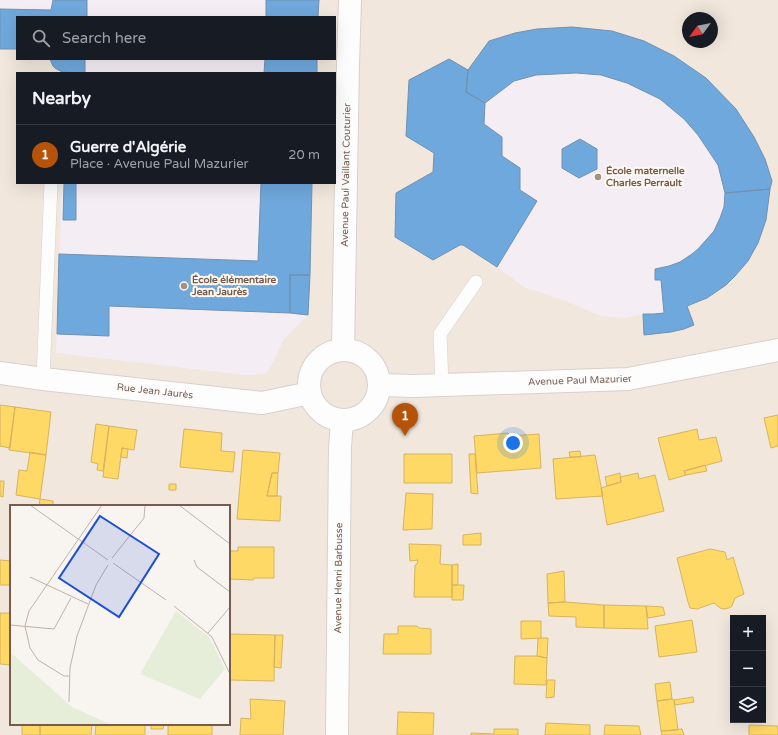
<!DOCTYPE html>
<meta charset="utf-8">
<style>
:root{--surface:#171b24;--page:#242831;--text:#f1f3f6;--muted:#9ea1a6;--line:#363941;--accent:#b45309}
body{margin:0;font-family:"Varela Round",sans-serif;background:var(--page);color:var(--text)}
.controls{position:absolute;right:12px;bottom:12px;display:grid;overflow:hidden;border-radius:0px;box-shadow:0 4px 16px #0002}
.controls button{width:36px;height:36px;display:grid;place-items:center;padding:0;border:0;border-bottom:1px solid var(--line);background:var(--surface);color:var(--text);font:20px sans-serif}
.compass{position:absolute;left:682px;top:12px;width:36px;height:36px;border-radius:50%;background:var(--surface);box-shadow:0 4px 16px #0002;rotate:237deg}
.you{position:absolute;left:513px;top:443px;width:14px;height:14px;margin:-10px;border:3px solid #fff;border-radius:50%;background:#1a73e8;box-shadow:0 0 0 6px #1a73e833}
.badge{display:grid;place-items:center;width:26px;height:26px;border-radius:50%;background:var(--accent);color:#fff;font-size:13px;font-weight:700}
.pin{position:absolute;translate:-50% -33px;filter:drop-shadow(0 1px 2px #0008)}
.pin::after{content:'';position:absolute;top:21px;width:14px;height:12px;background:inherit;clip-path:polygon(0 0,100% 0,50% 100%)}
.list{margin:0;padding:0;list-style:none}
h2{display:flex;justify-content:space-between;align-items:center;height:52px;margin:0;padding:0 16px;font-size:17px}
h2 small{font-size:13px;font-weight:400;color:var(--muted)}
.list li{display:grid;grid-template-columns:26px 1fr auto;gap:12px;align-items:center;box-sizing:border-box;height:60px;padding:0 16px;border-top:1px solid var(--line)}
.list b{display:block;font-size:15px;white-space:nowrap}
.list p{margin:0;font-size:13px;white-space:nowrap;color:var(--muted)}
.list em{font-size:13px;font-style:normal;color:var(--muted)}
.icon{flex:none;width:22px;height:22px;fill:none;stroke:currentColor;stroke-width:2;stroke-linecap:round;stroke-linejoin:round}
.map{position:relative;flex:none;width:778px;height:735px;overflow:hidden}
.search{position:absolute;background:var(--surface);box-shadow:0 4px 16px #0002;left:16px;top:16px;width:320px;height:44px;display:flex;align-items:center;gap:10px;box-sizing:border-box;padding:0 14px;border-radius:0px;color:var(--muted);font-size:15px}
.panel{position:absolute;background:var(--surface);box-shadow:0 4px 16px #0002;left:16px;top:72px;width:320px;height:112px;border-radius:0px}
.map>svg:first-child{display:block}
</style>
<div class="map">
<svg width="778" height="735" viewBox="0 0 778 735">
<rect width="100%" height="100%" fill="#f8f4ef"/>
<path fill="#f1e7dd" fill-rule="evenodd" d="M0,0H778V735H0ZM17,17H335V59H17ZM688,18H712V42H688ZM17,73H335V183H17ZM11,506H229V724H11ZM733,618H763V720H733Z"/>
<path fill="#f5edf4" d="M0,0H319L318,17H17V49H0Z
M572,27L612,31L736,109L754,137L765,159L772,181L770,189L766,220L758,243L748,261L726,285L707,298L687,306L694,325L684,329L671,332L644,335L643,314L625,318L601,316L566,301L524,287L497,267L463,245H460L433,260L395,237L396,193L433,172L434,153L406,136L409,80L449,59L468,70L489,41L515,33L537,29Z
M50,59H317V73H62L55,68L53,66Z
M62,183H312L310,274L308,315L284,339L273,362L266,374L245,375L56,353Z"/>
<path fill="#ffd966" stroke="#d6b45f" d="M0,405L15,407L10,448L0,446Z
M15,407L51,412L46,455L9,450Z
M778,415V446L771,448L764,418Z
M96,424L109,426L103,471L97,470L98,464L91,462Z
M109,426L137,430L134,450L122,448L118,479L103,477Z
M184,429L222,433L221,451L235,452L233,472L180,467Z
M697,429L699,440L716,437L722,461L684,471L686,475L669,480L658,438Z
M508,433L510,436L539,434L541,468L477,473L474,436Z
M122,448L128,449L127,458L121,457Z
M243,450L280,453L278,473H272L267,496H281L280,521L237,519Z
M580,451L581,457H570L569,452Z
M30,452L46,455L40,499L16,495L19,470L27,471Z
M404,454H452V483H404Z
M469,454H475L478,494L471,493Z
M595,455L603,496L556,499L553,459Z
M705,465L707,471L686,475L684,471Z
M272,473H278L277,496H267Z
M620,473L621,482L607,486L605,477Z
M638,473L639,479L655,475L664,511L607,525L601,488L621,482L620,477Z
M0,481H4V483L3,497L0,496Z
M169,484H176V490H169Z
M406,493L433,494L432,529L403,530Z
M40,499L53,501V506H39Z
M481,533V545H463V535Z
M409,544L441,545L440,564L452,565V597H414L415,565L417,564L418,560L410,561Z
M238,547H274V578H254L253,580L229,579V551H238Z
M710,549L725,552L727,560L733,557L744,594L735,598L732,606L729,608L724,609L720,608L714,603L697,609L690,608L688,602L677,558Z
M0,560L11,561V585H0Z
M458,564V585H452V565Z
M564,571L565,602L548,603L547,574Z
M452,585H464L463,600H452Z
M565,602L604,605V628L576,627V617L549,616L548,603Z
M604,605L646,606L648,629L604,628Z
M646,606L663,607L665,615L648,618Z
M0,613H11V665L0,664Z
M692,620L697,652L659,657L655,626Z
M521,621H541V638L521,639Z
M398,626H417L419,628L431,629V654H383L384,634H398Z
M229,634L275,635L274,681L229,680Z
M275,635H283L281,668L274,667Z
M541,638H548L547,658L537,656L538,639Z
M515,656H537L547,658L546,685L514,684Z
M547,680H555L554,697L546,698Z
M670,682L672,699L657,701L655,684Z
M693,697L694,702L675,705L674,700Z
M250,699L285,701L283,735H240L241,718L251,719Z
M672,699L674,700L678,730L661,731L657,701Z
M398,712L434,713L433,735H397Z
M546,723L590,725V735H545Z
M22,724H40V735H22Z
M40,724H92L91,735H40Z
M96,724H145V735H95Z
M151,724H164L163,729H151Z
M168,724H212V735H168Z
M605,725L639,726L641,735H604Z
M749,725L778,726V735H749Z
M494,729H518V735H471V733L494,734Z
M682,729L684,735H662L661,731Z"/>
<path fill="#6fa8dc" stroke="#7191b1" d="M53,0H87V17H17V49H0V9L51,10Z
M266,0H319L318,17H266Z
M572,27L612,31L644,41L674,56L706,78L736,109L754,137L765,159L772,181L770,189L725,193L718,165L698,135L684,119L660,99L627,83L601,75L576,73L536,75L514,81L485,103L466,92L468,70L489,41L515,33L537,29Z
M50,59H85V73L62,72L55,68L53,66Z
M265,59H317V73H264Z
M449,59L468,70L466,92L485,103L484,124L502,137V156L520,168V190L537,201L497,267L463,245H460L433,260L395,237L396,193L433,172L434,153L406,136L409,80Z
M580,139L597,149V169L579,178L562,168V149Z
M64,183H76V220H63Z
M261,183H312L310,275H290V313L109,306V336L57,334L59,254L258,261Z
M770,189L766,220L758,243L748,261L735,276L726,285L707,298L687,306L694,325L684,329L671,332L644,335L643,314H654L664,313L661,280H655V269L669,266L680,262L692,254L698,249L714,231L720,218L724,207L725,193Z
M290,275H310L308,315L290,313Z"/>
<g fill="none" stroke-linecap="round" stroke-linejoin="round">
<g stroke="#d7d1cd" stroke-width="14">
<path id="service" d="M43,379L51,183
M442,385L440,334L476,282"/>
</g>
<g stroke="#d7d1cd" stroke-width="24">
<g id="minor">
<path id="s1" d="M0,373L43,379L262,403L310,393"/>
<path id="s2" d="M380,385L414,386L628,379L778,350"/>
</g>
</g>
<g stroke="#d7d1cd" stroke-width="24">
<g id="tertiary">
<circle cx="344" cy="385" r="35"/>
<path id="s3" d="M343,350L348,65L350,0"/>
<path id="s4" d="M337,735L340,447L342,421"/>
</g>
</g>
<use href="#service" stroke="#fefdfd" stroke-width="13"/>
<use href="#minor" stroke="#fefdfd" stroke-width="22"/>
<use href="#tertiary" stroke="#fefdfd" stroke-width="22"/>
</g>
<g fill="#a49186" stroke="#fef9f2" stroke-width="1.5">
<circle cx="598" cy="177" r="4"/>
<circle cx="184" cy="286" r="4"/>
</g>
<g text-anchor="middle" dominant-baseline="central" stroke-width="4" stroke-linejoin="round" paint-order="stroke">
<g font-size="10" font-weight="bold" fill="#775c4e" stroke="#fef9f2" text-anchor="start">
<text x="606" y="171">École maternelle<tspan x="606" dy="12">Charles Perrault</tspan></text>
<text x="192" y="280">École élémentaire<tspan x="192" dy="12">Jean Jaurès</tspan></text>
</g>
<g font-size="10" fill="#775c4e" stroke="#fef9f2">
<text stroke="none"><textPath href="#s3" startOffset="175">Avenue Paul Vaillant Couturier</textPath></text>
<text stroke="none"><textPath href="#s2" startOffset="200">Avenue Paul Mazurier</textPath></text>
<text stroke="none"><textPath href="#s1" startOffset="156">Rue Jean Jaurès</textPath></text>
<text stroke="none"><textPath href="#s4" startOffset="157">Avenue Henri Barbusse</textPath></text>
</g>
</g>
<g transform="translate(10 505)">
<rect width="220" height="220" fill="#f8f4ef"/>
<path d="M166,106L199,132L215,164L190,194L130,169ZM0,147L62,202L102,220H0Z" fill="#e6eeda"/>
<path fill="none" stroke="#c0b2aa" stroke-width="1" d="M20,0L98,55M169,0L220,39M102,53L134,13L135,0M184,55L187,62L220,87M103,58L156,95M20,72L78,99M164,101L202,132L220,169M0,120L44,124L61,93M198,128L220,102M59,171H54L28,155L20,143L15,121L19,106L92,0M59,197L60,163L67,131L86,80L98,60"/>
<path fill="#1d4ed8" fill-opacity="0.15" stroke="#1d4ed8" stroke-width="2" d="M90,11L149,49L109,112L49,73Z"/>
<rect width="220" height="220" fill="none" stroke="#775c4e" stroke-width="2"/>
</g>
</svg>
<div class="controls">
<button>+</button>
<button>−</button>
<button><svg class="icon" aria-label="layers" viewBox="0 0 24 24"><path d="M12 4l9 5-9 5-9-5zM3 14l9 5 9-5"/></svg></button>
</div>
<svg class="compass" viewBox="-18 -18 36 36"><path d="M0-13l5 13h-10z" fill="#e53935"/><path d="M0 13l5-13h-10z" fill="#9ea1a6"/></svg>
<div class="you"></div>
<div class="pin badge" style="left:405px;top:436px">1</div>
<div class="search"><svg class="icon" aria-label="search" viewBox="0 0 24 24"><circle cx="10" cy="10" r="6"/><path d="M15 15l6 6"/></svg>Search here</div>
<section class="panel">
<h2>Nearby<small></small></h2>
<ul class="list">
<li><span class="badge">1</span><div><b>Guerre d'Algérie</b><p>Place · Avenue Paul Mazurier</p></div><em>20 m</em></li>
</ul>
</section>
</div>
